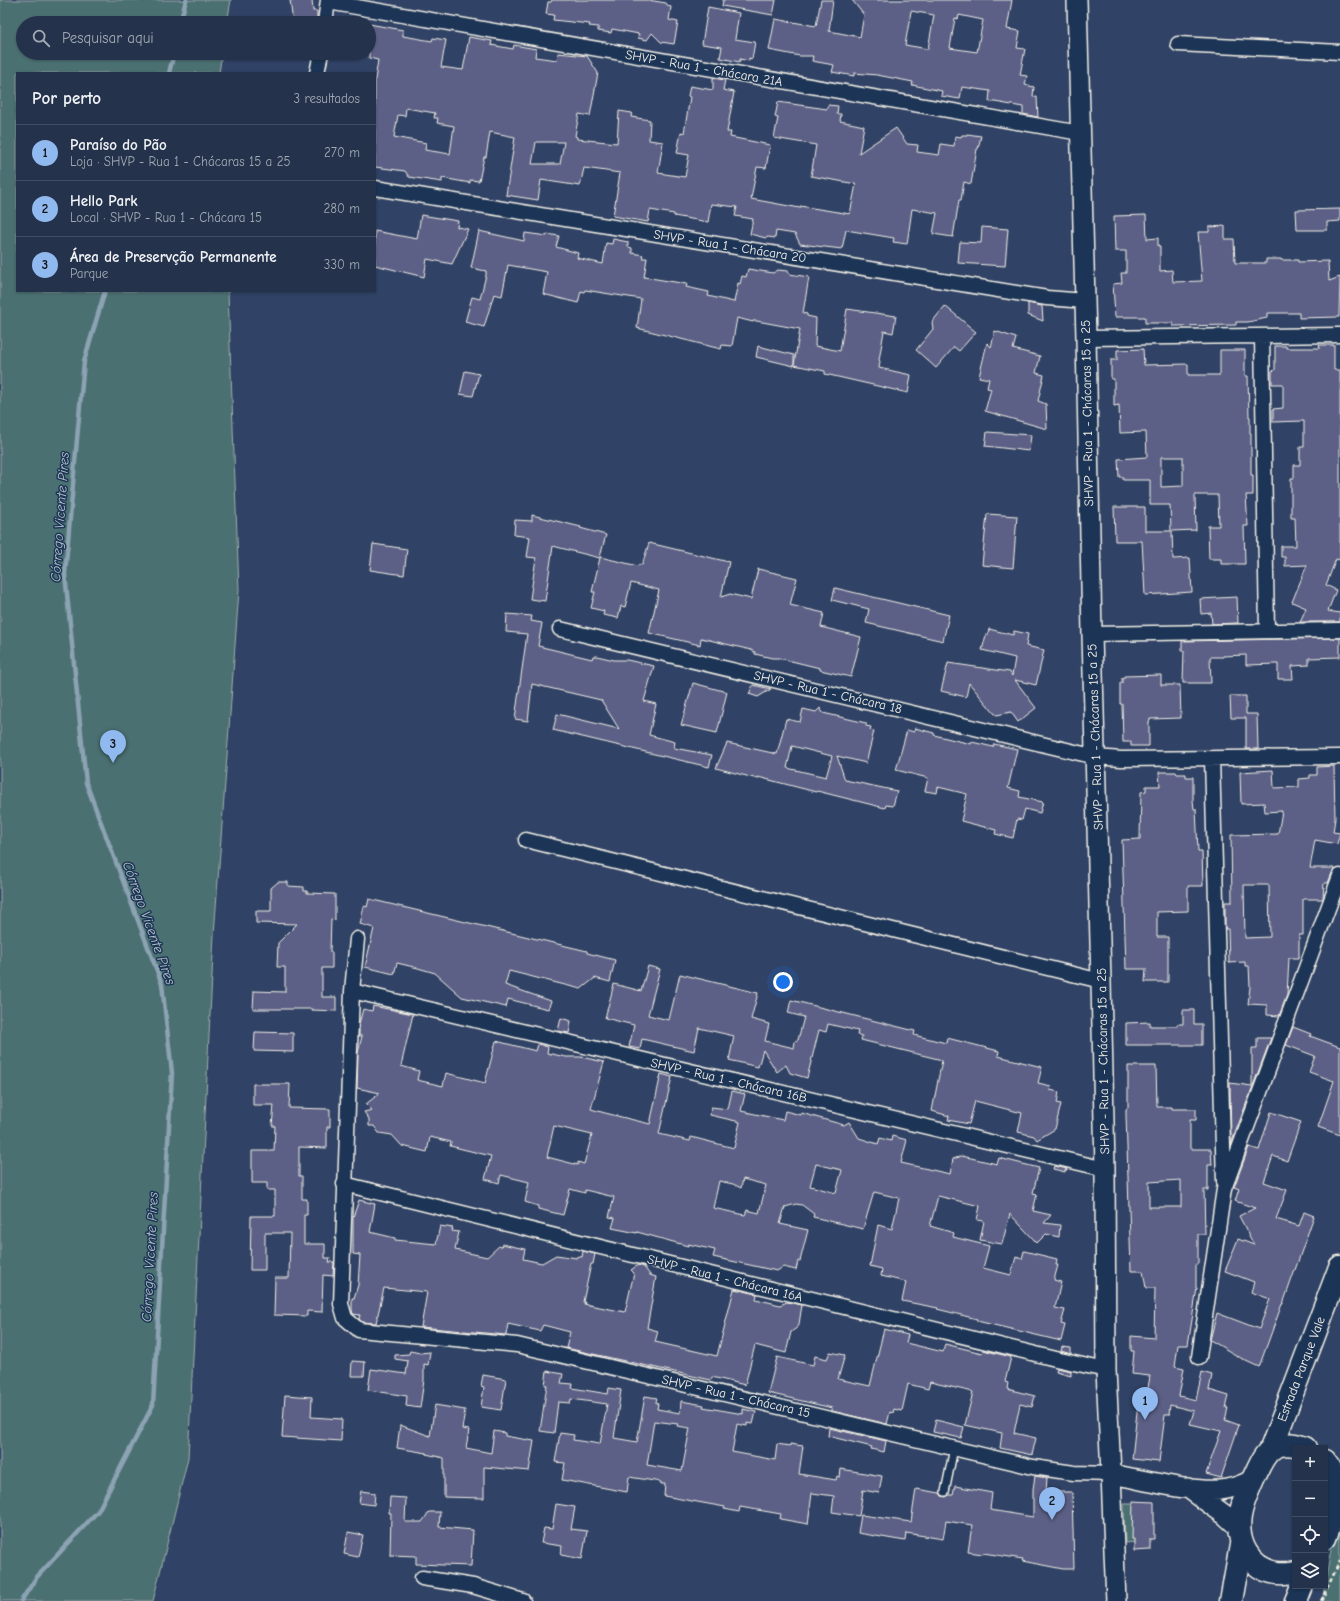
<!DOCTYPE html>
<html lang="pt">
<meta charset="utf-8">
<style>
:root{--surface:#24324c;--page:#2c3a53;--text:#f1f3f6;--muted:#a3aab5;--line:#414d64;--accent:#90b9f0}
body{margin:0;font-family:"Comic Neue",sans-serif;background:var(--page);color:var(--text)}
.controls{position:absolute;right:12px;bottom:12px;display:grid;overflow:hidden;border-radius:0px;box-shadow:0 1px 3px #0004}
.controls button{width:36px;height:36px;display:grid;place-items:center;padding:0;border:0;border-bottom:1px solid var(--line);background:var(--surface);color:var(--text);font:20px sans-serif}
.you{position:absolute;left:783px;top:982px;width:14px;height:14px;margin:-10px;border:3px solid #fff;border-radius:50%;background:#1a73e8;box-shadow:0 0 0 6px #1a73e833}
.badge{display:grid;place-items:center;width:26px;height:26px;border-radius:50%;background:var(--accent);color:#111;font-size:13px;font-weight:700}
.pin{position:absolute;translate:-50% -33px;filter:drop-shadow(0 1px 2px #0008)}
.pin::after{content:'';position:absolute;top:21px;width:14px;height:12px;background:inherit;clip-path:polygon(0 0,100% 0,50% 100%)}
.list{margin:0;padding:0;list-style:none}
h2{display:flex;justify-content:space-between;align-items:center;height:52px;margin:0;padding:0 16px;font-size:17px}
h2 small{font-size:13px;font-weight:400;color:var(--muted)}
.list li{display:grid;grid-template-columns:26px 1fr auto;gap:12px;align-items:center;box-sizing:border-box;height:56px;padding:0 16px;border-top:1px solid var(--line)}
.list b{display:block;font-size:15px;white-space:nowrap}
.list p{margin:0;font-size:13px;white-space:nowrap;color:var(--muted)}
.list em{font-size:13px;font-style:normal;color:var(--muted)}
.icon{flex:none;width:22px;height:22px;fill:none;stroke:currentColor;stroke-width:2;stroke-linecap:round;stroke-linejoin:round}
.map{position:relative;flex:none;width:1340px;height:1601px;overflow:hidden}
.search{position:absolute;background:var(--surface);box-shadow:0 1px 3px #0004;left:16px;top:16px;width:360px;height:44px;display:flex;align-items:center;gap:10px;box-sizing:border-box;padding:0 14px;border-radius:22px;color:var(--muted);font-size:15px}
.panel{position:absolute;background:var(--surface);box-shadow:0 1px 3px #0004;left:16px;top:72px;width:360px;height:220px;border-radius:0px}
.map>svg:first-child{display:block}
</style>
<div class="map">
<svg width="1340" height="1601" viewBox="0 0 1340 1601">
<rect width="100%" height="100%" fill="#304265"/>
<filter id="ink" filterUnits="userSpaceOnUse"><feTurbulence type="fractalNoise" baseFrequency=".025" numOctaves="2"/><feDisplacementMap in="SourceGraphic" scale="8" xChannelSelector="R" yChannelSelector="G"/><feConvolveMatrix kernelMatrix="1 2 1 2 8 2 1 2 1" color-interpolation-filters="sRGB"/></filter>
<g filter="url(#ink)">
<path fill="#4c7072" stroke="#a0b0ad" d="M0,0H231L227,23H23V53H222L219,73H17V291H228L239,590L214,935L188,1458L153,1601H0Z
M1124,1504H1147L1148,1541L1125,1543Z
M1340,1526V1601H1322L1331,1550Z"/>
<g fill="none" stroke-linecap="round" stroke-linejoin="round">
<path stroke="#8ca3b3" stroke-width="4.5" d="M180,23L186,0
M169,73L174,53
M21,1601L36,1578L98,1511L153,1405L172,1073L162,984L86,783L65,574L84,361L105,291"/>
</g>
<path fill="#5c6086" stroke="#f4f1e8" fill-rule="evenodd" d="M290,0H312L313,11H317V23H293Z
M552,0H648L666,3L668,6L671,7L669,20L678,22L674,44L661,42L652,33L647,40L638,38L639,34L612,29L611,33L598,31V27L589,26L590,24L553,20L554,15L546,14L548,2H551Z
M723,0H776L773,15L722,6Z
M821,0H833L829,31L860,37L864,15L852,0H1012L1007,29L1020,31L1017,48L1025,49L1020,75L1027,76L1025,85L1034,87L1033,96L1037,97L1038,117L1023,114V107L989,101L990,91L962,87L960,99L941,96L942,91L912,85L913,82L877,75L854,73V76L832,72L834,65L812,61L813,56H800L769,50L775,19L816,26ZM911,11L934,15L928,49L905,45ZM959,15L983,20L977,52L950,48L955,18L958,19Z
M708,7L739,13L735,39L755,42L752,59L749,58V61L740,59V62L720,58L722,47L702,44Z
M369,24L403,30V36L432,41L433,38L446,40L441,67L463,70L469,37L492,41L491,45L513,49L514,45L536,49L535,57L557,60L558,53L587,56L598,73L590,116L579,114L575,136L577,137V139L617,143L619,111L632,113L631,117L650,120L649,140L663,142L658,173L685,177L689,155L677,153L681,132L684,133L690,97L688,96L690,86L713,90V78L725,80L723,90L734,92L727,132H731L730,137L770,145L766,168L757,167L751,199L800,208V206L850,214L856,184L811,176L816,145L774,138L778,118L775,117L778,102L827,109L828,105L838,106L837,114H841L840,121L864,126L859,153L896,128L907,144L918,145L917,152L939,155L941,144L954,146L955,136L961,137L962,135H967V134L981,136L978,149H977L971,184L964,182L961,200H959L953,237L933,234L937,213L912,209L907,244L893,242L894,238L846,230L842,249L800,244L795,234L776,231L775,238L768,237L766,238L750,234L753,219L735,216L737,207L711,204L708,222L674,216V214L650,210L648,222L613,216L620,173L599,170L584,168L580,186L541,180L538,200L506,195L515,137L490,132L486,157H484L479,181L470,180V183L442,178V182L409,177L405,171L375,167V80L378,60L369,58ZM406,108L435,113L434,118H438L437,123L454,126L450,154L425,150L426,143L394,137L398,115L405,116ZM536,142H564L560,164H532Z
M1340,209V221L1327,222V230H1297L1296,210Z
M421,215L458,221L457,227L468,229L452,264L427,259L424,277L375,265V231L417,239Z
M1146,215L1147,239L1158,238V246H1160V271L1172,270L1173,282L1202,281L1198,232H1209V227L1225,226V239H1234L1235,263H1266V259H1281V260H1298V262L1328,261L1329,281L1340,277L1339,317L1299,318V313H1267V318L1248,322H1236V325L1173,326V323H1145V317H1115L1113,284L1122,283L1121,273H1126V251H1115L1114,216Z
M982,227L1008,229L1005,266L958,263L960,242L981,243Z
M479,231L524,241L525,233L547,236V234L559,236L556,247L578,253L577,258L603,264L606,243L612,244L613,239L628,242V247L632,248V253L643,255L642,258H647L644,277L687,284L686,287L709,292L708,296L734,302L738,283L740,284L742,276L746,277L748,269L773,273L778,270L788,271L789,274L809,277L803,313L807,314V316L816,318L815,346L840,351L847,309L896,316L893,333L884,331L879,360L880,361L879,368L911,375L908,393L825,374V371L794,365L800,329L757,321H753V322L737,318L732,346L722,345L721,349L637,328L641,299L585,290L584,292L581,291L578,303L543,294L547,272L508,265L502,296L494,294L484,327L465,322L472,297L480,299L486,275V271L471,268Z
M1028,303L1042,306L1043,321L1028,315Z
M945,306L976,332L959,351L954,347L936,368L916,350L933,329L932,322Z
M995,331L1016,338L1013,349L1040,356L1036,373L1044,375L1038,401L1046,404L1047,429L985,411L991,389L987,388L989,379L979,377L987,343L991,347Z
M1319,345H1334V370H1340V560L1336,559L1326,585L1336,590L1328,611L1340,613V622H1300L1306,608L1292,602L1307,565L1285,566V557H1281V546H1296L1295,517H1291V478H1294V465H1300V447H1304V421L1273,422V409L1283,408V384H1272V371L1275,370V346H1286V348H1320Z
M758,346L794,355V366L756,357Z
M1143,349L1144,365L1188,364V375H1220V350H1245V376H1248L1249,417H1250V433H1251V475H1253V495H1246L1248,526H1244L1245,564H1221V559H1209L1208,526H1219L1218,495H1195L1196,530L1172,531L1173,559L1190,558L1192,592L1145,595L1142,541H1115L1114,507H1145V531H1171L1170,505H1150V480H1123V477H1119L1118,459L1147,457L1146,432L1120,433L1119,405L1114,406V379H1111V360H1117V350ZM1161,457H1183V486L1161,487Z
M465,371L479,374L473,396L460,394Z
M987,432L1031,435L1029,451L985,446Z
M987,514L1017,516L1013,568L982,565Z
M532,515L581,527L580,528L606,535L600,557L638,566L639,564L642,565L649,543L729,562L721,597L730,594L751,599L758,569L797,578L790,605L824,613L821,627L861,637L851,677L820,670V668L779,658H772L755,654V652L751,650L701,638L700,645L649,633L659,590L631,583L625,607L621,606L618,618L603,615L604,611L591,608L595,592H592L600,558L572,551L553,546L545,601L530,599L536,558L527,557L530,537L514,535L515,520L532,521Z
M373,544L407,549L404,575L370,570Z
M835,588L949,615L943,641L866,623L869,609L832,600Z
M1237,597L1238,623L1212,624L1211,613L1201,614L1200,599Z
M507,614L532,616L531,621L542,623L538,646L592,659L593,656H597L614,660H627L654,666L644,701L656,704L649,735L675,742L674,748L712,755L709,767L553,730L557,714L619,729L601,700L532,684L528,721L515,719L527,634L506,632Z
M989,629L1013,635L1014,631L1028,634L1026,646L1044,650L1036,685L1015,680L1036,708L1018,722L1011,712L997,715L994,713L969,683L966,697L941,691L948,663L1010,672L1012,676L1015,658L982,650L986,635H988Z
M1340,638V657L1309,658V665L1292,666L1293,679H1278V664L1246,665V655L1223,656V657H1210L1211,683H1183L1184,651H1182V641Z
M1161,675V685H1180L1181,718L1150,719V721H1149V746H1131V742H1123L1122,704H1120V683H1122V678H1124V676Z
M693,683L727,692L717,733L681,725Z
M753,685L771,689L758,697L749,694Z
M1230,696H1246V714H1257L1258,749H1246V718H1231Z
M820,708L823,713L866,723V726L871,727L870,730L874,731L866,763L837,756L845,780L897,791L893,806L886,805L885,808L817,791L816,792L758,777V779L716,768L727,743L777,754L786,719L800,722L803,709L816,712ZM792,746L832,756L826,777L787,768Z
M915,728L934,733V735L971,744L972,742L993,747L994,744L1017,749L1008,788L1020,791L1019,797L1043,802L1040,813L1025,809L1022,820L1017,819L1013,838L995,834L996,830L961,821L967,794L938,787L937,793L925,791L928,778L896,770L907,730L914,732Z
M1334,766L1335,819L1333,832L1340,833L1337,844L1315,840L1310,868H1334L1328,883H1324L1323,899H1303V935H1299V958H1289L1287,995L1279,1016L1267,1015V1005L1248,1004L1250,987L1249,966H1245V962L1229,963L1228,929H1225V902H1232L1231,835L1278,834L1282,811L1265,812L1264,803L1241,804L1240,772L1273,770L1274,788L1299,787V779L1310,778V775H1317V767ZM1244,885H1269L1270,937L1245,938Z
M1159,772H1176L1177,774H1186V777H1193V800L1194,809H1196L1198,851H1202L1203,886H1188V911L1157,912V937H1168V982H1145L1146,969H1126L1122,840L1140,839L1141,792L1146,791V786H1160Z
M278,882H288V886L304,887V891H307V893L335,894V920L331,919L330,952H332V968H322V997H336V1011L312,1010V1009H253L254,991L285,992V967H277L278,943L297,924L256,923V911H271V888Z
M369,899L587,951V953L615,960L610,982L595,978L581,989L509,971L505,985L551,1001L548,1009L508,999L506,1007L462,997L435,973L418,968L397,963L394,974L365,967L374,928L360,924L364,906L367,907Z
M648,966L660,969L648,1015L669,1020L680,974L758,993L751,1019L769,1024L765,1041L794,1048L795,1041L798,1040L804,1017L788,1013L791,1000L915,1031L914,1035L946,1043L947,1038L999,1051L998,1056L1042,1067L1038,1083L1051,1086L1050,1090L1059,1092L1057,1103L1061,1104L1055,1129L1037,1140L1034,1136L1018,1132L1022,1113L975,1101L969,1124L948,1120L949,1116L932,1111L942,1060L861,1040L862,1036L857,1035L858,1031L828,1024L826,1032L819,1030L807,1078L790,1073L786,1065L777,1072L763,1050L758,1067L729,1060L734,1036L699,1028L694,1051L642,1039L640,1049L629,1047L634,1025L605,1018L614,984L641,991Z
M373,1006L413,1014L401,1066L419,1071L417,1080L443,1086L446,1073L485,1083L496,1041L536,1051L538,1044L548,1047L547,1053L566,1057H581L604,1062L591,1109L605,1113L650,1124L661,1074L672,1077L659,1134L690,1141L691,1137L734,1148L740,1122L710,1115L711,1107L728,1109L732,1091L745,1094L741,1111L783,1120L785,1111L801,1115V1113L844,1125L849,1122L859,1138L878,1144L880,1138L891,1141L892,1136L907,1140L901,1163L950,1174L953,1159L962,1156L997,1164L999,1158L1039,1168L1033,1193L1037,1194L1033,1211L1051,1215L1044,1223L1060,1225L1059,1237L1046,1234L1037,1243L1010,1214L1002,1244L980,1240L984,1221L977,1220L980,1206L938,1196L930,1226L954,1233L953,1237L989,1246L983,1268L1011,1275L1016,1257L1022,1259L1024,1251L1057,1259L1056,1265H1058L1054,1280L1061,1282L1055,1308L1065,1310L1061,1324L1065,1325L1061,1341L977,1321V1319L937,1309L938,1308L902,1301L906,1282L881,1276L882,1269L870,1266L878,1225L892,1229L899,1198L874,1192L863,1229L813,1217L814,1214L802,1205L796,1204L785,1207L780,1224L808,1230L800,1261H798L796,1270L783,1267L777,1271L713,1257L715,1250L688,1244V1246L637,1232V1233L612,1228L615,1218L609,1217L614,1197L585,1190V1193L570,1189L563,1215L538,1209V1206L525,1202L529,1182L501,1175L499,1183L485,1179L491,1156L450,1146L451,1142L430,1137L427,1152L402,1146L392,1135L379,1133L374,1126H369V1119L364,1112L372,1110L366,1104L380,1093L357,1088L358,1053L362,1036H359V1024L363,1009L372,1011ZM554,1126L592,1135L584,1164L578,1162V1165L547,1157ZM816,1164L842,1170L836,1193L810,1186ZM743,1179L766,1185L759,1213L747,1210L745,1215L713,1208L719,1181L733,1184L741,1188Z
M1183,1010H1194V1024H1202V1045H1126V1023L1150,1022V1026H1177V1024H1183Z
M561,1018L571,1021L569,1033L558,1031Z
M1293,1027L1311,1034L1310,1036L1340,1047V1135L1318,1127L1334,1081L1309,1072L1315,1056L1286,1045Z
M255,1032L293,1033V1052L254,1051Z
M1257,1038H1271L1231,1144L1230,1083L1252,1086V1048H1257Z
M1128,1066H1156L1157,1107H1172V1109H1196V1120H1190V1149H1211L1212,1165H1208V1190H1204L1205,1234H1198V1265H1196V1288H1197L1188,1345H1178L1175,1366L1184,1368L1179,1396L1196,1400L1202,1372L1212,1375L1209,1390L1229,1396L1226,1408H1228L1225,1420L1239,1425L1221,1478L1206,1474L1221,1431L1190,1424L1194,1411L1170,1405L1169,1415H1165L1159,1462L1132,1459L1138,1402H1147L1148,1400H1146L1150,1376L1132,1374L1134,1351H1131V1336L1154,1338L1155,1288H1146L1143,1271H1131L1126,1115V1110L1128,1108ZM1181,1180V1207H1149V1182Z
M253,1084H290L289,1108L330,1109V1127H327V1148L299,1147V1176H302V1199H307V1215H304V1244H325V1258H330L329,1262H334L333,1276L323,1275L322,1312L307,1311V1316L274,1315L275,1278H289L290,1233H265V1270H250L251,1216H275V1190H267V1183H252V1151H274L275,1126H272L274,1105H253Z
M1271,1112L1301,1122L1287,1161L1273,1156L1264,1182L1287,1190L1276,1219L1299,1226L1304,1212L1314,1216L1283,1304H1282L1259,1367L1246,1361L1210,1340L1217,1313L1259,1329L1270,1299L1251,1292L1254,1282L1225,1271L1238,1239L1254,1245L1239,1216L1255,1208L1235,1201L1239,1189L1234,1187L1249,1147L1259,1150Z
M1054,1166L1067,1169V1170H1065V1172L1053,1169Z
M359,1200L375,1204L370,1232L395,1238V1240L436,1244L440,1226L453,1228L452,1231L459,1232L455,1250L487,1257L499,1246L501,1247L502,1244L525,1249L523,1259L542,1263L556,1255L577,1258V1256L582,1257L583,1251L595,1254L593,1264H591L583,1302H585L584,1304L625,1312L634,1273L631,1270L638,1265L644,1267L650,1275L656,1277L647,1328L658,1331L655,1342L717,1356L734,1289L757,1294L756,1299L780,1305L787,1302L802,1305L799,1324L798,1327L791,1332L786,1353L755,1345L745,1385L712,1377L711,1380L566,1348L570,1332L543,1325L540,1331L508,1324L506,1335L421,1327L427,1292L384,1288L376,1323L362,1322L359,1319L360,1315L353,1314L352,1310V1298H354L358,1285L360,1255L353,1254V1217Z
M884,1329L908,1335L906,1343L943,1352L945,1344L982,1353L983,1350L1011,1357L1005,1382L1008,1383L1007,1389L1035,1396L1032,1407L1020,1404L1014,1433L1036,1438L1032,1455L1000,1448L1002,1433L965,1425L973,1392L930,1382L928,1389L908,1384L902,1411L894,1409L893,1413L890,1412L887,1424L832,1411V1408L768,1393L777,1357L813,1365L815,1356L827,1359L830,1352L845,1355L838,1379L870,1386Z
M1062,1347L1071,1348V1354L1061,1351Z
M410,1351L420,1353L430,1352L428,1365L424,1364V1380L420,1408L406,1406L407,1396L368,1390L371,1369L406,1374L408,1361L395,1359V1355L409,1354Z
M352,1361L365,1362L364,1376H351Z
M1057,1368L1071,1371V1376L1056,1372Z
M547,1371L563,1374L561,1383L573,1384L572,1388L608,1394L609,1388L621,1390L614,1438L637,1442L645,1396L657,1398L656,1403L658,1404L657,1409L680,1413L681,1401L704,1405L703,1407L743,1414V1409L756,1412L753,1424L747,1423V1426L737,1424L732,1452L775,1460L777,1444L790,1446V1444L803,1446L799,1474L836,1480L837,1476L840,1477L841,1469L882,1476L879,1493L863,1490L859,1516L832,1512L834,1496L812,1493L808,1524L780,1519L781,1514L740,1507L739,1512L724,1509L725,1507L664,1496L665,1484H661V1482L629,1477L627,1492L562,1480L565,1463L555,1462L560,1433L574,1435L573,1440L600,1444L607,1404L571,1399L570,1403L558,1402L554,1433L540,1431L547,1385H545ZM654,1421L678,1424L677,1426L690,1428L682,1471L647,1465Z
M483,1375L506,1379L501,1410L481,1407L484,1387L481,1386Z
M285,1395L312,1397L311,1417L342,1419L341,1441L282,1437Z
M435,1405L465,1410L462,1429L469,1430L466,1448L491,1453L494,1431L505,1433V1436L534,1441L529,1471L484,1467V1498L444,1497V1458L426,1454L427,1453L397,1448L400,1425L430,1436Z
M936,1420L964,1427L961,1438L933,1432Z
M829,1428L886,1441L884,1452L871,1449L872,1447L828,1436Z
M1035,1476L1047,1478L1046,1492H1072L1074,1569H1063L1022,1561L1023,1559L983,1553V1554L968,1552L972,1525L946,1521L943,1539L906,1533L905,1541L858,1533L861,1515L911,1522L916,1489L940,1493L942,1496L946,1497L949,1495H953L955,1486L992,1493L990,1510L1033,1517V1489Z
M361,1491L375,1493L374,1505L359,1503Z
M390,1497L406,1498L405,1522H422L429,1512H440L439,1527L473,1530L471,1566L416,1564V1556L390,1555L391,1513H389Z
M1133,1501L1154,1502V1539H1150V1550L1134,1551V1539H1132Z
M556,1504L575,1507L571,1529L587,1531L582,1559L561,1555L562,1546L541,1543L544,1528L552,1529Z
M348,1532L363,1535L358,1557L344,1554Z"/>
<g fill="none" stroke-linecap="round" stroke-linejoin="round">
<g stroke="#f4f1e8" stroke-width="10">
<path id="lane" d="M945,1492L954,1448"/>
</g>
<g stroke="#f4f1e8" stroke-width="17">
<path id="street" d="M328,2L1080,133
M325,23L328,0
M1178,44L1340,52
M317,73L321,53
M375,188L1047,298L1085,301
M1262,336L1267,631
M1086,338L1340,335
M560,629L1096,757L1121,759L1340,757
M1092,634L1340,630
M1212,759L1224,1182
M526,840L1101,981
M357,939L352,991L341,1304L345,1318L359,1330L517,1345L1033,1467L1074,1473L1111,1474
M352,991L1105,1169
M344,1184L1060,1360L1106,1370
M1199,1357L1224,1189L1340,876
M422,1578L473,1586L523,1601"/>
</g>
<g stroke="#f4f1e8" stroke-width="22">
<path id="secondary" d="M1077,0L1086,338L1092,634L1101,981L1105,1169L1106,1370L1111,1474C1141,1479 1198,1495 1227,1489C1236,1487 1245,1484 1253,1479
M1111,1474L1116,1601
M1188,1488L1225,1515L1239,1528"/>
</g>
<g stroke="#f4f1e8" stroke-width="25">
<path id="primary" d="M1271,1449L1340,1267
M1325,1461C1329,1466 1333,1472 1335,1478C1339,1492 1331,1524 1325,1538
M1295,1572C1289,1573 1283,1574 1277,1573C1249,1569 1236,1542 1240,1516C1242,1503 1248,1491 1253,1479C1258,1469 1263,1454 1273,1448C1283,1442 1294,1444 1305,1448
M1231,1601L1241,1545
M1296,1601L1302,1586"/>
</g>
<path stroke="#f4f1e8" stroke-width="2.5" stroke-dasharray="4 3" stroke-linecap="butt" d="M1321,1601L1340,1561"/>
<use href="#lane" stroke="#1d3557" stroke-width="7"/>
<use href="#street" stroke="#1d3557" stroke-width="14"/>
<use href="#secondary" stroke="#1d3557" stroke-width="19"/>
<use href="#primary" stroke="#1d3557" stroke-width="22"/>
</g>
</g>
<g text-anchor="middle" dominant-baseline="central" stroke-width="3" stroke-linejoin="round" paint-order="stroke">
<g font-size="13" fill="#f4f1e8" stroke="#1d3557">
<text transform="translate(704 68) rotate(10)">SHVP - Rua 1 - Chácara 21A</text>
<text transform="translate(730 246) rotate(9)">SHVP - Rua 1 - Chácara 20</text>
<text transform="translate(1087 413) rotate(-91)">SHVP - Rua 1 - Chácaras 15 a 25</text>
<text transform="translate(828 692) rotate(13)">SHVP - Rua 1 - Chácara 18</text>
<text transform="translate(1095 737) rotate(-92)">SHVP - Rua 1 - Chácaras 15 a 25</text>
<text transform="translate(1103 1061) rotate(-91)">SHVP - Rua 1 - Chácaras 15 a 25</text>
<text transform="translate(729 1080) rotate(13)">SHVP - Rua 1 - Chácara 16B</text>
<text transform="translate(725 1278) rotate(14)">SHVP - Rua 1 - Chácara 16A</text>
<text transform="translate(1301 1369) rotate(-69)">Estrada Parque Vale</text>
<text transform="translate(736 1396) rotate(13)">SHVP - Rua 1 - Chácara 15</text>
</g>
<g font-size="14" font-style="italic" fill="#b7c4c9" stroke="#1d3557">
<text transform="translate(60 517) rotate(-86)">Córrego Vicente Pires</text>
<text transform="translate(149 923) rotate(70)">Córrego Vicente Pires</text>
<text transform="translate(150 1257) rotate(-87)">Córrego Vicente Pires</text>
</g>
</g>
</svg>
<div class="controls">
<button>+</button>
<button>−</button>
<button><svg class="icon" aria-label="locate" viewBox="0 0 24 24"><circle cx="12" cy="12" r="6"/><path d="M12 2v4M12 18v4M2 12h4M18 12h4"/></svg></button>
<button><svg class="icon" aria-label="layers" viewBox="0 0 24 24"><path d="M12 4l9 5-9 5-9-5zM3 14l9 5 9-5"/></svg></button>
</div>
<div class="you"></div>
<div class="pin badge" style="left:1145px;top:1420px">1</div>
<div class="pin badge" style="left:1052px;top:1520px">2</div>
<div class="pin badge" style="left:113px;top:763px">3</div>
<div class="search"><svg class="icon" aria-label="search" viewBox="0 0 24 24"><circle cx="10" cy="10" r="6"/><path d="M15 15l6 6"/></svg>Pesquisar aqui</div>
<section class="panel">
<h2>Por perto<small>3 resultados</small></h2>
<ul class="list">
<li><span class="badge">1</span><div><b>Paraíso do Pão</b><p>Loja · SHVP - Rua 1 - Chácaras 15 a 25</p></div><em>270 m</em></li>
<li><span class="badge">2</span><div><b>Hello Park</b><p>Local · SHVP - Rua 1 - Chácara 15</p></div><em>280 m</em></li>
<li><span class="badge">3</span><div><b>Área de Preservção Permanente</b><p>Parque</p></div><em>330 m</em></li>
</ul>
</section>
</div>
